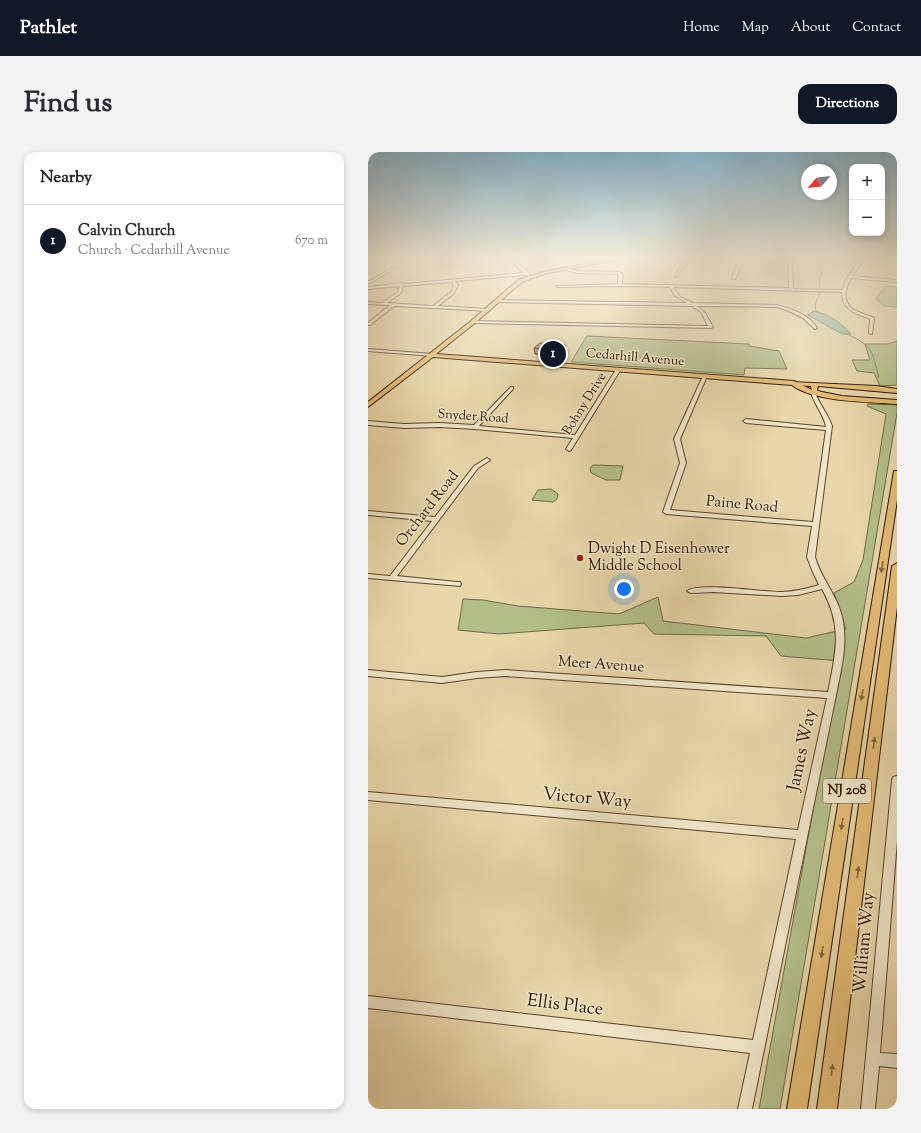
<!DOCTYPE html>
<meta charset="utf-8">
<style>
:root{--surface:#fff;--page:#f2f2f3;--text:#2b2b33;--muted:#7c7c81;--line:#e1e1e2;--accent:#111827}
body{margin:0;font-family:"Sorts Mill Goudy",serif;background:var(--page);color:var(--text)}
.controls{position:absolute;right:12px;top:12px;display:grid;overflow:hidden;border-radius:8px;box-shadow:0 2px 6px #0003}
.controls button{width:36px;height:36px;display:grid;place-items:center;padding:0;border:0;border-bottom:1px solid var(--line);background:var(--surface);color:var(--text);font:20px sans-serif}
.compass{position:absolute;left:433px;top:12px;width:36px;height:36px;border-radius:50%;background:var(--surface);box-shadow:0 2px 6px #0003;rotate:242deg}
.you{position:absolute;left:256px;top:437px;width:14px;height:14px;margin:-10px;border:3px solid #fff;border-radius:50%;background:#1a73e8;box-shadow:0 0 0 6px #1a73e833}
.badge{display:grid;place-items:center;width:26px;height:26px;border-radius:50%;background:var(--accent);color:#fff;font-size:13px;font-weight:700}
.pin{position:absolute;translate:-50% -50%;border:2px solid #fff;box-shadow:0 1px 4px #0006}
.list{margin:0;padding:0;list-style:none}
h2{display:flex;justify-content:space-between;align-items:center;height:52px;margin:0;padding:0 16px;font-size:17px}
h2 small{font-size:13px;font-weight:400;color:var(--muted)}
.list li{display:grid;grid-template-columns:26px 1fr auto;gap:12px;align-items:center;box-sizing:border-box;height:72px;padding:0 16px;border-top:1px solid var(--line)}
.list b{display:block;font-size:15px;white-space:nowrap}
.list p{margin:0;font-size:13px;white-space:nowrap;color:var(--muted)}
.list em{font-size:13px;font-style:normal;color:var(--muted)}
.map{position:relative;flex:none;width:529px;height:957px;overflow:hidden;border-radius:12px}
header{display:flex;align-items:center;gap:24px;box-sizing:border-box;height:56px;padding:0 20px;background:var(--accent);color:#fff}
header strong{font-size:19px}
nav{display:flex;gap:22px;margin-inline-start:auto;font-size:14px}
.intro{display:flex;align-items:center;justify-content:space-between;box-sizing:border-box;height:96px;padding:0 24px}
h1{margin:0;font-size:28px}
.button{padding:10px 18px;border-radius:12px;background:var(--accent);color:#fff;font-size:14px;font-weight:700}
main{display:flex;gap:24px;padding:0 24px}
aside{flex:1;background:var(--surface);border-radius:12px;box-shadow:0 2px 6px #0003}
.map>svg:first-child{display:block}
</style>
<header>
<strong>Pathlet</strong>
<nav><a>Home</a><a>Map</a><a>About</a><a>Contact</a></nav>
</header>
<div class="intro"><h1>Find us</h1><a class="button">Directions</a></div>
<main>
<aside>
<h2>Nearby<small></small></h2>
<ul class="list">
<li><span class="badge">1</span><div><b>Calvin Church</b><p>Church · Cedarhill Avenue</p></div><em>670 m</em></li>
</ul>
</aside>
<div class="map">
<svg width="529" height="957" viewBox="0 0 529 957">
<rect width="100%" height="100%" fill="#e7d7ab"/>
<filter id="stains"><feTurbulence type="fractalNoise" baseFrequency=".005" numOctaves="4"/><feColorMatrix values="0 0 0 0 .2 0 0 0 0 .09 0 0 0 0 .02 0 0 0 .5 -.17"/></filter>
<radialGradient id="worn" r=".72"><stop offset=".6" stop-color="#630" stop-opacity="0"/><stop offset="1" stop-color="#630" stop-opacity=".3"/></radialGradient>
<path fill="#b3bf8b" stroke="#6f6a46" d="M517,134L529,135V155L516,154L508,147Z
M219,184L381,192V194L411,199L419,217L377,216L376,223L203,210Z
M529,189V233L512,234L506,221L489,219L484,208H502L497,192H520Z
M500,252L529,253V261L412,957H391L472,509L413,504L398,484L286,482L276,471L131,482L90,478L95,447L115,448L150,454L251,462L290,445L295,469L438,486L478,477L466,441L486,430L495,408L518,262L499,254Z
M225,313L255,314L252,328H238L223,321L222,316Z
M183,337L190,342L189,347L185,350L164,348L170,338Z"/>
<path fill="#97baa8" stroke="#6c7865" d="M446,159C459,161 475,172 483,182H474L440,163Z"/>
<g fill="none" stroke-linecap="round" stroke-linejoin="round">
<path stroke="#6c7865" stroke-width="1" d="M450,107L454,120L451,129L452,137
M448,160L447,154L452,139
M477,181C506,195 503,196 511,226"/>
<g stroke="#5a452b" stroke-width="2">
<path id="minor" d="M39,107H43L0,132V130Z
M83,107H89L83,109L81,108Z
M141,107H144L161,121L162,125L158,123L87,129L90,133L85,142L70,154L120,157L121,159L26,154L2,173H0V171L22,153L0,152V150L14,151L30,140L32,134L0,137V135L34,131L36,132L156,121ZM84,130L86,133L83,140L65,154L19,151L33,141L35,134Z
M317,107H320L309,125H307Z
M370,107H373L374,109L368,126L366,127L364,126L370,109Z
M420,107H424L425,137L474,138L478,128L489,112L487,107H490L493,112L484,124L529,128V130L483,126C478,135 474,147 483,156C489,161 499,162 506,166L504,182L501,181L502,167C488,161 474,159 474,140L305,135L312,145L325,151L409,153C423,157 441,162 449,176L447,177L435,166L423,160L409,155L329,154L337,161L345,175L343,176L105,171L103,170L105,169L340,174L333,160L324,154L130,150L128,149L130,148L319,151L307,144L302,135L252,134L190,135L188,134L250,132V122L209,121L197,118L198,116L209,119L252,120L255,122L254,132L421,136Z
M0,197L65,202L67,203L65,204L0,199Z
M249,216L253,217L203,298L201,299L198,297L205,286L107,277L72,275L36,276L0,273V269L36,272L72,271L106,273L143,235H145V237L111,274L207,283Z
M337,223L339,224L312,287L318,311L302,358L445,370L458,278L378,271L375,269L378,267L458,275C456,262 446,253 443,240L445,239L447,240C451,252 460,262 464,274L447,405C452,423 464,437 471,455C482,483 474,514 468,543L384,957H370L382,901L0,856V844L385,888L428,687L0,648V640L430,678L459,546L138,524L109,526L74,531L0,524V518L74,525L109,520L138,518L460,540C468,500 475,474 454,437L430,443L413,444L346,440L323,441L319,439C330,430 394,440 412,440C425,440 438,437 451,433L444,418L439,405L444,374L298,362L295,360L312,311L306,287L335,224Z
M119,306L122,308L121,309L110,316L29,424L89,430H92L93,432L92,434L0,426V422L22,424L64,369L0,363V359L67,365L106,314Z
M529,624V689L512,901L529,902V916L511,914L507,957H493L524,628L525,625Z"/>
</g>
<g stroke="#2b1400" stroke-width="2">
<path id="major" d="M243,107H252L176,122L154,130L107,171L68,202L426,229L444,238L474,244L529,248V252C502,250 445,250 424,233L65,205L0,255V250L103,169L150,128L175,120Z"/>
</g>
<g stroke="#2b1400" stroke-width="2">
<path id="highway" d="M424,230L509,234L529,237V241L450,234L449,238L456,242L453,244L444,240L443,234L426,233L424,232Z
M526,319H529V348L439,957H419Z
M529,411V455L469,957H449L524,414Z"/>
</g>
<use href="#minor" fill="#efe5c8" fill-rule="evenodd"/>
<use href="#major" fill="#e4bc76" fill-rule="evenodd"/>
<use href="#highway" fill="#e4bc76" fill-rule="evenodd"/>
</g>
<path fill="#bb8472" stroke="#2b1400" d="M197,193V198L191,207L178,205V203L167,202L166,196Z"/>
<path fill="#986b5d" stroke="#2b1400" d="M197,193V198L191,207V201Z"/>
<path fill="#d99985" stroke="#2b1400" d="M172,191L197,193L191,201L178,199L180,197L166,196Z"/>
<defs><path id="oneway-solid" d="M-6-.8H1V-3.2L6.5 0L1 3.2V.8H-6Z"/></defs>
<g fill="#88683b">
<use href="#oneway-solid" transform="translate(514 415) rotate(99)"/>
<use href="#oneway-solid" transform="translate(494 543) rotate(99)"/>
<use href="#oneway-solid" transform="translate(506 591) rotate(-83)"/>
<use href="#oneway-solid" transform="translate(474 672) rotate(99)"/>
<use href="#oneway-solid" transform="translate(490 720) rotate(-83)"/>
<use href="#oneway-solid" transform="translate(454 800) rotate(99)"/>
<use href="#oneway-solid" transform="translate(464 918) rotate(-83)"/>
</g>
<linearGradient id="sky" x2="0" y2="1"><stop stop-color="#87b6ce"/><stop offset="0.44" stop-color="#f4edd9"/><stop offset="1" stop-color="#f4edd9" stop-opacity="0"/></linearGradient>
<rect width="529" height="241" fill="url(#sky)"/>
<circle fill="#8f2418" stroke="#efe5c8" stroke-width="1.5" cx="212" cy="406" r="4"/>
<g text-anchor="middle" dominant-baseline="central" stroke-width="3" stroke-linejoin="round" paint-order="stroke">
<g font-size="13" fill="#2b1400" stroke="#efe5c8">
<text transform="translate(267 206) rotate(5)">Cedarhill Avenue</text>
<text transform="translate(217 252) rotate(-58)">Bohny Drive</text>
<text transform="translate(105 265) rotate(4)">Snyder Road</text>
</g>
<rect fill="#efe5c8" stroke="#66533c" stroke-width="1" x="455" y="627" width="48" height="24" rx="3"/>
<g font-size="14" font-weight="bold" fill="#2b1400">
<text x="479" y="639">NJ 208</text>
</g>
<g font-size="15" fill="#2b1400" stroke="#efe5c8">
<text transform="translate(374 353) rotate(5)">Paine Road</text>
<text transform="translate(60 357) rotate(-52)">Orchard Road</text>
<text transform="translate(233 513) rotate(4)">Meer Avenue</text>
</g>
<g font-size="15" fill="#2b1400" stroke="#efe5c8" text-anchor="start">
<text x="220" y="397">Dwight D Eisenhower<tspan x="220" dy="17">Middle School</tspan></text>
</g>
<g font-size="18" fill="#2b1400" stroke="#efe5c8">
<text transform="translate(435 598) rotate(-78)">James Way</text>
<text transform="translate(219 647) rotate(5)">Victor Way</text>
<text transform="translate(497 791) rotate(-85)">William Way</text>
<text transform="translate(197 854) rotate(7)">Ellis Place</text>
</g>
</g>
<rect width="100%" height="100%" filter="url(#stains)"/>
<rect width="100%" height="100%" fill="url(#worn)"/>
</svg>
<div class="controls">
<button>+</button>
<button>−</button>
</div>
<svg class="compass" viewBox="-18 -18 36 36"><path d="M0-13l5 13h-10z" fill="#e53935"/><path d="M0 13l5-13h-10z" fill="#7c7c81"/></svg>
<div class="you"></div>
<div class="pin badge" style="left:185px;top:202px">1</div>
</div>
</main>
